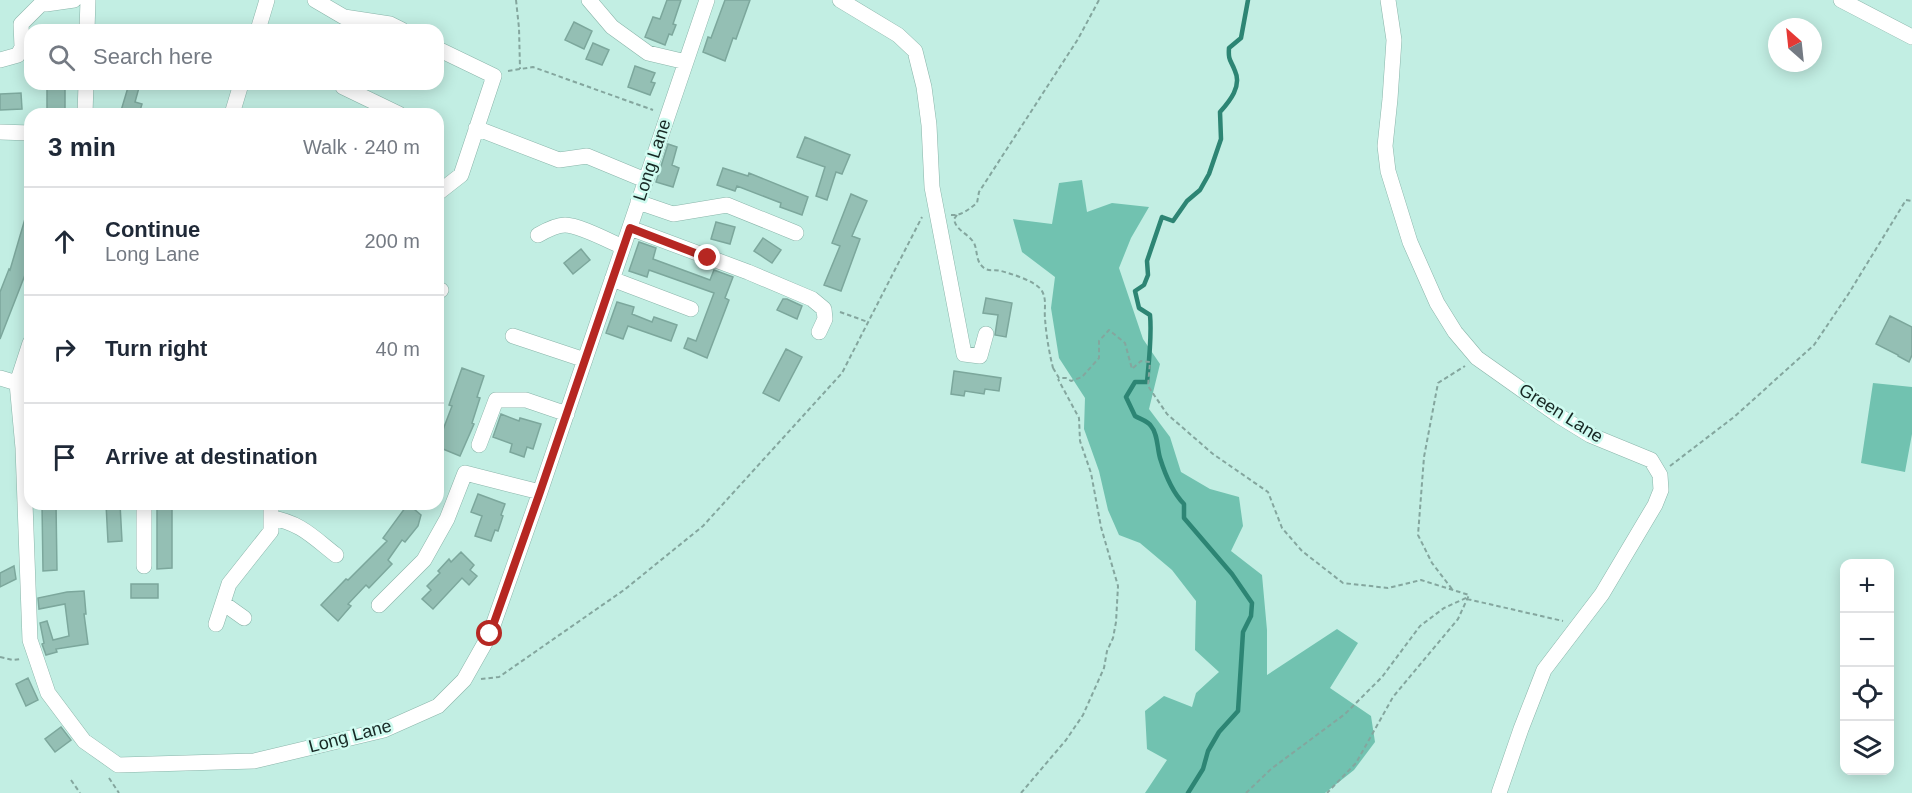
<!DOCTYPE html>
<meta charset="utf-8">
<style>
:root{--surface:#fff;--page:#f6f6f7;--text:#1f2937;--muted:#747a83;--line:#e0e1e3}
body{margin:0;font-family:Helvetica,sans-serif;background:var(--page);color:var(--text)}
.controls{position:absolute;right:18px;bottom:18px;display:grid;overflow:hidden;border-radius:12px;box-shadow:0 3px 15px #0003}
.controls button{width:54px;height:54px;display:grid;place-items:center;padding:0;border:0;border-bottom:2px solid var(--line);background:var(--surface);color:var(--text);font:30px sans-serif}
.compass{position:absolute;left:1768px;top:18px;width:54px;height:54px;border-radius:50%;background:var(--surface);box-shadow:0 3px 15px #0003;rotate:333deg}
.stop{position:absolute;width:18px;height:18px;margin:-14px;border:4px solid #b62722;border-radius:50%;background:#fff}
.stop.end{background:#b62722;border-color:#fff;box-shadow:0 2px 6px #0008}
.list{margin:0;padding:0;list-style:none}
h2{display:flex;justify-content:space-between;align-items:center;height:78px;margin:0;padding:0 24px;font-size:26px}
h2 small{font-size:20px;font-weight:400;color:var(--muted)}
.list li{display:grid;grid-template-columns:39px 1fr auto;gap:18px;align-items:center;box-sizing:border-box;height:108px;padding:0 24px;border-top:2px solid var(--line)}
.list b{display:block;font-size:22px;white-space:nowrap}
.list p{margin:0;font-size:20px;white-space:nowrap;color:var(--muted)}
.list em{font-size:20px;font-style:normal;color:var(--muted)}
.icon{flex:none;width:33px;height:33px;fill:none;stroke:currentColor;stroke-width:2;stroke-linecap:round;stroke-linejoin:round}
.map{position:relative;flex:none;width:1912px;height:793px;overflow:hidden}
.search{position:absolute;background:var(--surface);box-shadow:0 3px 15px #0003;left:24px;top:24px;width:420px;height:66px;display:flex;align-items:center;gap:15px;box-sizing:border-box;padding:0 21px;border-radius:18px;color:var(--muted);font-size:22px}
.panel{position:absolute;background:var(--surface);box-shadow:0 3px 15px #0003;left:24px;top:108px;width:420px;height:402px;border-radius:18px}
.map>svg:first-child{display:block}
</style>
<div class="map">
<svg width="1912" height="793" viewBox="0 0 1912 793">
<rect width="100%" height="100%" fill="#c2eee3"/>
<path fill="#71c2b0" d="M1082,180L1087,212L1112,203L1149,207L1131,238L1119,268L1143,339L1160,364L1149,409L1170,437L1181,472L1210,489L1239,497L1243,526L1231,551L1262,575L1267,630V675L1337,629L1358,643L1330,688L1371,716L1375,742L1354,770L1325,793H1145L1167,760L1147,749L1145,711L1164,696L1192,707L1196,693L1219,672L1195,650L1196,601L1172,570L1140,543L1119,535L1108,510L1099,471L1084,429L1085,398L1059,358L1051,308L1055,277L1022,252L1013,219L1052,224L1059,183Z
M1873,383L1912,387V434L1905,472L1861,463Z"/>
<g fill="none" stroke-linecap="round" stroke-linejoin="round">
<path stroke="#2d8574" stroke-width="4.5" d="M1188,793L1203,769L1208,751L1219,732L1238,711L1243,632L1251,616L1252,603L1232,574L1184,518V504C1172,492 1165,474 1160,458C1157,448 1158,434 1151,426C1148,421 1140,419 1135,416L1126,397L1135,382H1147C1149,361 1152,335 1150,315L1139,308L1135,291L1144,285L1148,275L1147,261L1162,217L1173,221L1187,201L1200,190L1209,174L1221,139L1220,112C1230,101 1242,86 1235,71C1231,60 1228,61 1229,48L1241,38L1248,0"/>
</g>
<path fill="#94bfb4" stroke="#7ca79c" stroke-width="1.5" d="M667,0H681L673,24L676,25L672,35L669,34L665,45L645,37L653,17L660,19Z
M725,0H750L736,39L733,38L725,61L703,52L708,37L711,38Z
M574,22L592,31L584,49L565,40Z
M593,43L609,50L602,65L586,59Z
M635,66L655,73L651,82L655,83L650,95L628,87Z
M129,84H140L135,102L142,104L139,114H120Z
M47,86H65V113L47,112Z
M21,93L22,109L0,110V94Z
M805,137L850,155L842,174L836,172L827,200L816,196L825,167L797,157Z
M668,144L677,147L672,165L679,168L673,187L656,182Z
M723,168L748,176L749,173L808,197L802,215L780,207L781,203L737,186L735,191L717,185Z
M851,194L867,201L852,236L860,239L841,291L824,285L840,246L832,243Z
M27,212H30V262L0,339V292L9,269L10,270Z
M716,222L735,227L730,244L711,239Z
M763,238L781,250L772,263L754,251Z
M639,242L656,248L653,259L710,280L714,270L733,277L725,298L729,300L707,358L684,348L688,338L696,341L714,293L649,270L647,277L629,271Z
M581,249L590,260L573,274L564,263Z
M986,298L1012,303L1006,337L995,335L998,315L983,313Z
M783,299H787L802,306L797,319L777,310Z
M617,302L634,307L632,314L652,322L654,317L677,325L671,341L628,326L623,339L606,333Z
M1890,316L1912,327V355L1909,362L1898,356V355L1876,344Z
M786,349L802,357L779,401L763,393Z
M462,368L484,376L477,397L480,398L472,423L474,424L460,456L438,447V443L452,406L449,405Z
M954,371L1001,378L999,391L985,389L984,394L965,391L964,396L951,394Z
M501,414L519,421L520,418L541,424L533,449L527,447L524,457L510,452L512,444L493,437Z
M478,494L505,504L501,515L503,516L498,531L495,530L491,541L475,536L482,516L471,512Z
M42,504H56L57,570L43,571Z
M106,504H120L122,541L108,542Z
M157,504H172V568L157,569Z
M408,504L421,515L418,526L405,542L402,540L388,560L392,564L369,588L366,585L348,604L351,606L338,621L321,605L346,579L348,580L387,541L383,538Z
M461,552L474,565L470,570L477,576L469,585L462,578L433,609L422,599L431,590L427,586L440,573L438,571L449,559L451,562Z
M14,566L16,579L0,587V573Z
M131,584H158V598H131Z
M84,591L86,614H84L88,644L56,649L57,652L46,655L42,644L44,643L40,623L47,621L53,640L69,636L65,604L39,609L38,598L67,592Z
M28,678L38,700L26,706L16,684Z
M61,727L71,740L55,752L45,739Z"/>
<g fill="none" stroke-linecap="round" stroke-linejoin="round">
<g stroke="#8ab5aa" stroke-width="16">
<path id="minor" d="M44,0L46,4L74,0
M315,0L344,17L390,24L402,30
M589,0L612,27L648,53L686,62
M840,0L898,35L915,51L924,87L929,125L932,187L964,354L980,356L986,334
M1388,0L1394,40L1390,99L1385,146L1388,171L1410,242L1437,303L1455,332L1477,358L1559,416L1590,435L1651,460L1660,475L1661,490L1655,505L1602,594L1544,670L1521,729L1499,793
M1841,0L1912,37
M87,30L88,0
M258,30L267,0
M438,49L494,76L461,175L438,193
M0,60L18,55L22,47L21,24L44,1
M343,84V87L399,114
M85,114L86,84
M232,114L241,84
M476,128L559,160L587,156L645,180
M0,132L30,133
M638,202L673,214L727,205L796,233
M630,228L748,272L812,299L824,309L825,319L819,332
M538,235C545,231 556,225 565,225C579,225 609,241 623,247
M612,279L691,309
M438,289L441,290
M513,336L585,360
M30,343L17,383L23,448L30,640L48,693L84,741L118,765L254,761L384,730L438,706L464,680L490,634L540,492L707,0
M0,378L30,387
M479,445L496,400H526L567,414
M144,504V566
M271,518C300,522 314,538 336,555
M223,603L244,618
M379,605L424,560L447,519L465,473L540,492
M216,624L229,584L271,531V504"/>
</g>
<path stroke="#84a69e" stroke-width="2" stroke-dasharray="4.5 3" stroke-linecap="butt" d="M516,0L519,28L520,69
M508,71L533,67L653,110
M951,215C962,216 969,209 977,203L979,192L1078,39L1099,0
M957,215L954,219C956,231 968,233 974,243C978,251 975,261 984,268C989,272 995,269 1001,271C1012,274 1036,281 1042,291C1047,300 1044,309 1045,318C1046,334 1049,352 1053,368
M840,312L868,322
M1053,368L1059,378H1066L1071,381L1082,377L1099,358V341L1109,330L1125,343L1132,369L1141,361L1150,362L1148,386L1167,414L1213,454L1268,492L1282,528L1302,551L1343,583L1388,588L1421,580L1469,595L1458,619L1393,697L1356,763L1327,793
M1670,466L1734,417L1814,345L1849,293L1906,200L1912,201
M1452,589L1432,563L1418,535L1424,457L1438,383L1465,366
M1467,599L1563,621
M0,657L13,660L21,659
M481,679L499,677L624,590L703,526L842,373L922,217
M109,778L119,793
M71,780L80,793
M1021,793L1066,740L1083,715L1104,668L1107,651L1113,638L1116,622L1118,586L1101,527L1091,473L1080,441L1079,418L1058,379
M1246,793L1271,769L1345,714L1382,677L1420,626L1444,608L1468,597"/>
<use href="#minor" stroke="#fff" stroke-width="15"/>
</g>
<g fill="none" stroke-linecap="round" stroke-linejoin="round">
<path stroke="#b62722" stroke-width="8" d="M490,634L540,492L630,228L708,258"/>
</g>
<g text-anchor="middle" dominant-baseline="central" stroke-width="5" stroke-linejoin="round" paint-order="stroke">
<g font-size="18" fill="#172824" stroke="#cffbf0">
<text transform="translate(652 160) rotate(-72)">Long Lane</text>
<text transform="translate(1561 413) rotate(32)">Green Lane</text>
<text transform="translate(350 736) rotate(-15)">Long Lane</text>
</g>
</g>
</svg>
<div class="controls">
<button>+</button>
<button>−</button>
<button><svg class="icon" aria-label="locate" viewBox="0 0 24 24"><circle cx="12" cy="12" r="6"/><path d="M12 2v4M12 18v4M2 12h4M18 12h4"/></svg></button>
<button><svg class="icon" aria-label="layers" viewBox="0 0 24 24"><path d="M12 4l9 5-9 5-9-5zM3 14l9 5 9-5"/></svg></button>
</div>
<svg class="compass" viewBox="-18 -18 36 36"><path d="M0-13l5 13h-10z" fill="#e53935"/><path d="M0 13l5-13h-10z" fill="#747a83"/></svg>
<div class="stop" style="left:490px;top:634px"></div>
<div class="stop end" style="left:708px;top:258px"></div>
<div class="search"><svg class="icon" aria-label="search" viewBox="0 0 24 24"><circle cx="10" cy="10" r="6"/><path d="M15 15l6 6"/></svg>Search here</div>
<section class="panel">
<h2>3 min<small>Walk · 240 m</small></h2>
<ul class="list">
<li><svg class="icon" aria-label="ahead" viewBox="0 0 24 24"><path d="M12 20V5M6 11l6-6 6 6"/></svg><div><b>Continue</b><p>Long Lane</p></div><em>200 m</em></li>
<li><svg class="icon" aria-label="right" viewBox="0 0 24 24"><path d="M7 20v-9h11M14 6l5 5-5 5"/></svg><div><b>Turn right</b></div><em>40 m</em></li>
<li><svg class="icon" aria-label="arrive" viewBox="0 0 24 24"><path d="M6 21V4h12l-3 4 3 4H6"/></svg><div><b>Arrive at destination</b></div></li>
</ul>
</section>
</div>
